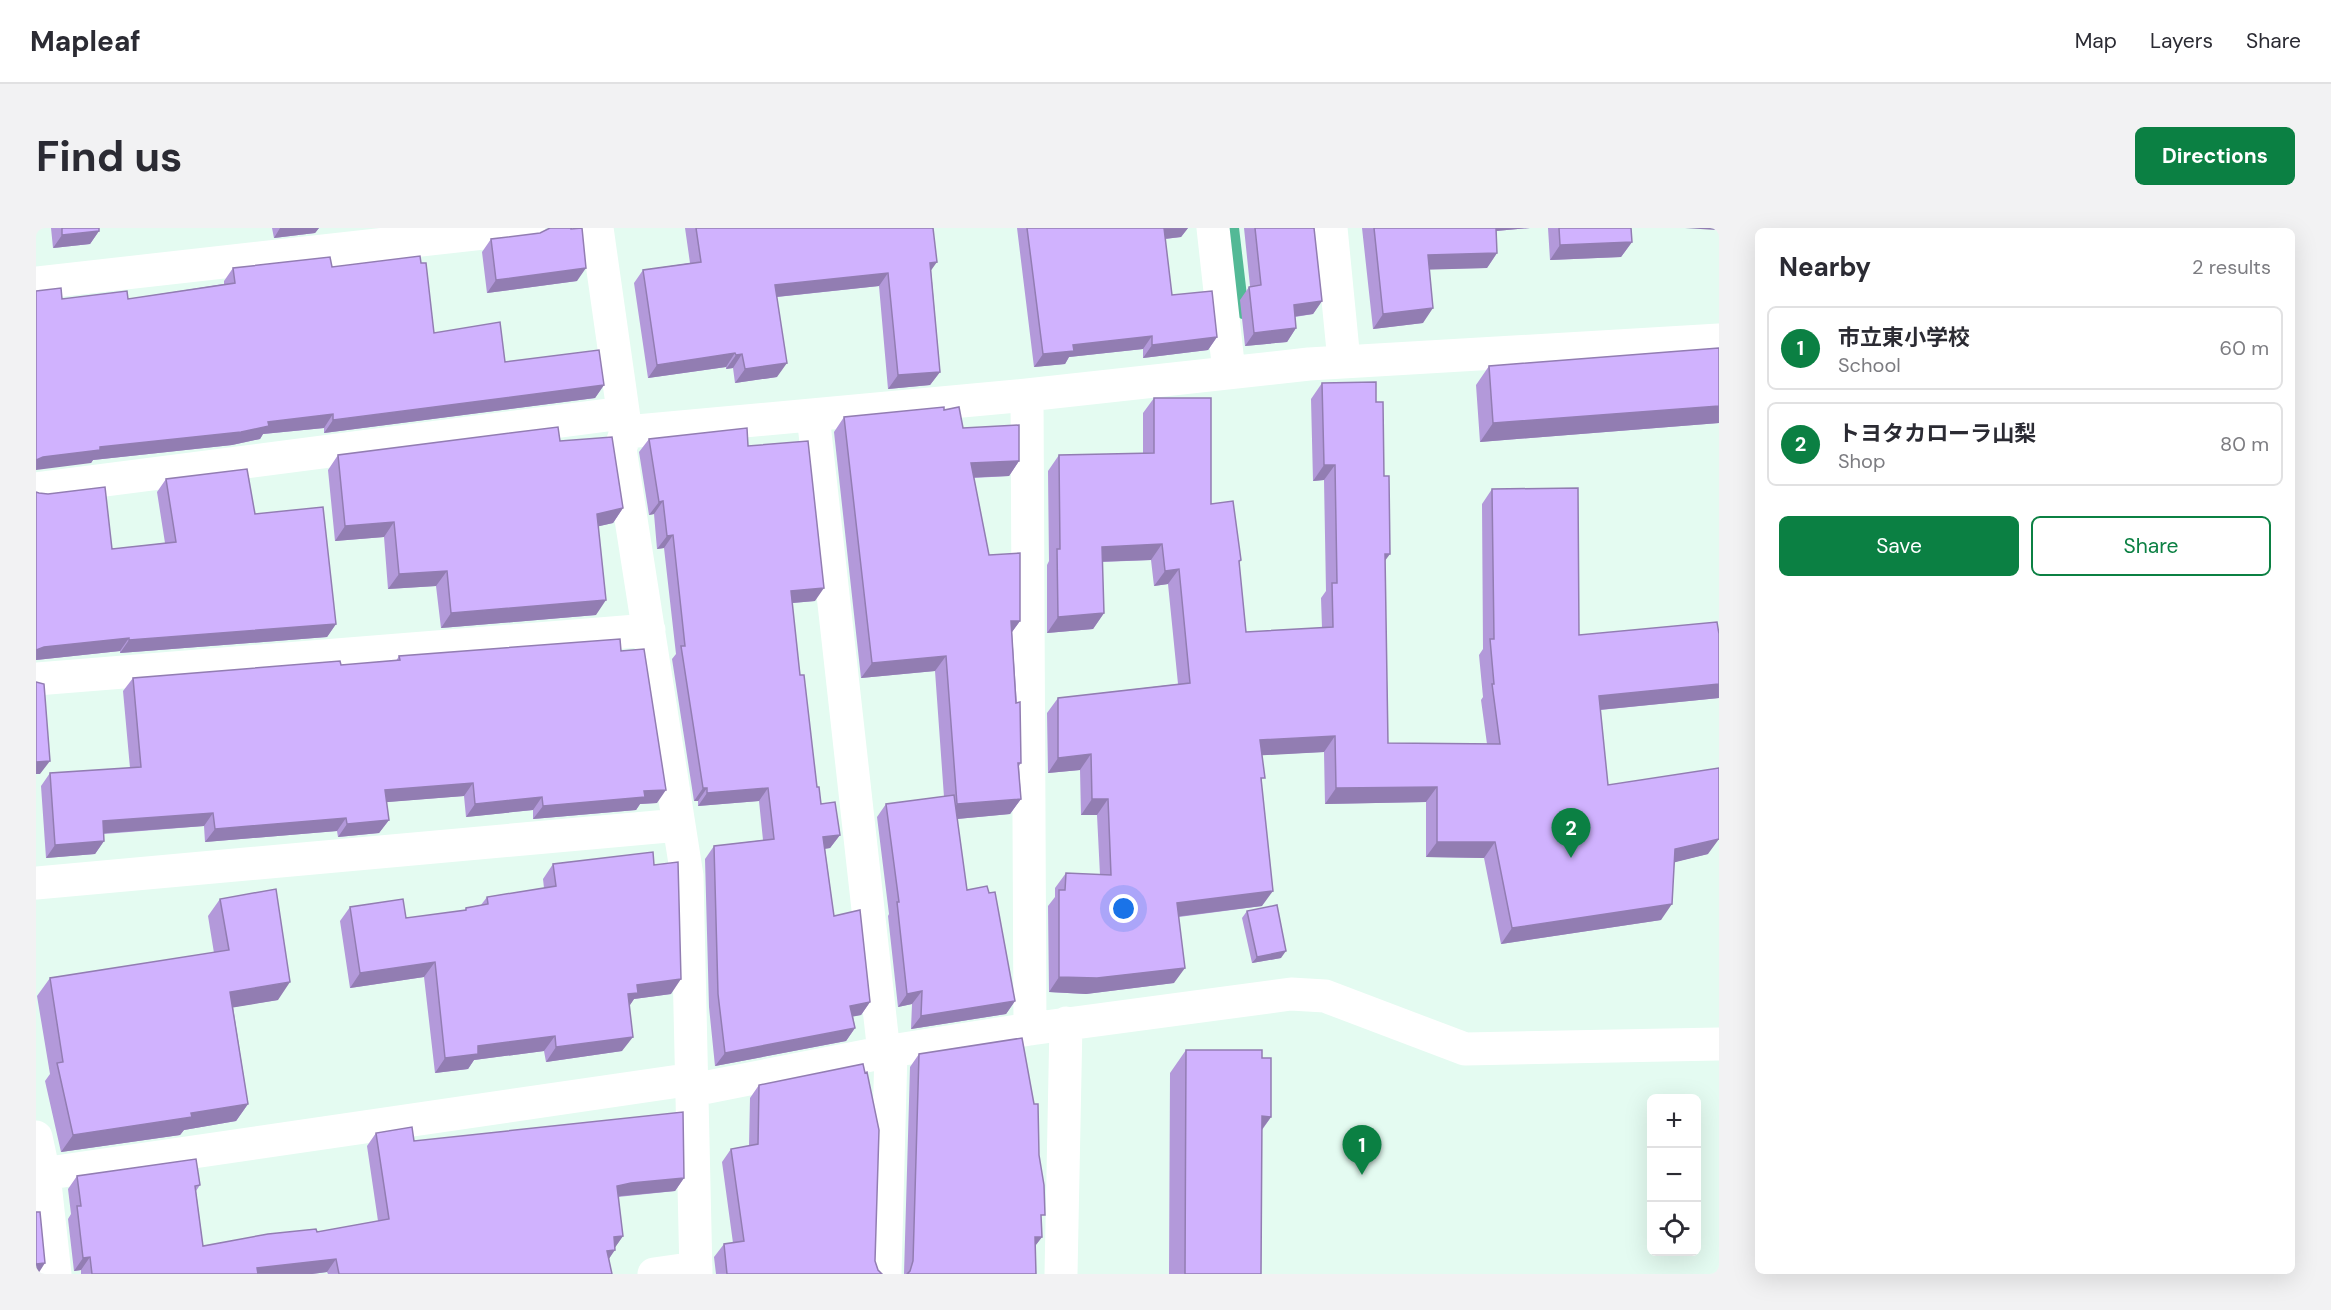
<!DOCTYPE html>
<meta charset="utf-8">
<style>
:root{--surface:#fff;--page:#f2f2f3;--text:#2b2b33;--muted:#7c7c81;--line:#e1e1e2;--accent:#0b8043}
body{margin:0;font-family:"DM Sans","Noto Sans JP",sans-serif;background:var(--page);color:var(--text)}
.controls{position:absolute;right:18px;bottom:18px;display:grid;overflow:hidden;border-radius:9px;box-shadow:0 6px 24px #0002}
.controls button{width:54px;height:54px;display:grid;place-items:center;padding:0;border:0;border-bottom:2px solid var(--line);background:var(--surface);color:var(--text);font:30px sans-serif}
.you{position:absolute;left:1088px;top:681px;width:21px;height:21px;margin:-15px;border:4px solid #fff;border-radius:50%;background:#1a73e8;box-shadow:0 0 0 9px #1a73e833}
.badge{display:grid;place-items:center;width:39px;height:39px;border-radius:50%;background:var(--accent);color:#fff;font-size:20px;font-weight:700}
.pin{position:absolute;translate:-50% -50px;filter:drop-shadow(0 2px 3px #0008)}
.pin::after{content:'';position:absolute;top:32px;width:21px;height:18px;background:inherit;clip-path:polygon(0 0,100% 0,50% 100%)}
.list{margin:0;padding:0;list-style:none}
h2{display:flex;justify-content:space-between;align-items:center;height:78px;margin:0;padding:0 24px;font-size:26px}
h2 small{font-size:20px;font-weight:400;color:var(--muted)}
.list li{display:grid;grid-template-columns:39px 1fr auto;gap:18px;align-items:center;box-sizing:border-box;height:84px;margin:0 12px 12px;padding:0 12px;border:2px solid var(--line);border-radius:9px}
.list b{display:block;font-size:22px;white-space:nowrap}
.list p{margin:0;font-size:20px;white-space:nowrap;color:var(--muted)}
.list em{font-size:20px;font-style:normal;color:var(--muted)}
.actions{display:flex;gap:12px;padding:18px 24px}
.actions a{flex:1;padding:14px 0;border:2px solid var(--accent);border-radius:9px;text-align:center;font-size:21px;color:var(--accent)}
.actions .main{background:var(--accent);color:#fff}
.icon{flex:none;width:33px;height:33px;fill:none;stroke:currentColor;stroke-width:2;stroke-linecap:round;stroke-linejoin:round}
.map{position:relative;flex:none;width:1683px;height:1046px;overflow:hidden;border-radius:9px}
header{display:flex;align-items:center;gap:36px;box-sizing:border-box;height:84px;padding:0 30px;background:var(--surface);border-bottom:2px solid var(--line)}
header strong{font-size:28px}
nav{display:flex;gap:33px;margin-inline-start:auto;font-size:21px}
.intro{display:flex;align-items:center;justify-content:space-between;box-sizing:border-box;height:144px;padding:0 36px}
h1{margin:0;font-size:42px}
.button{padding:15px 27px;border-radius:9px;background:var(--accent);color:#fff;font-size:21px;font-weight:700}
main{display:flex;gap:36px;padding:0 36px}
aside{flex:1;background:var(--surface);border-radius:9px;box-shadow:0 6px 24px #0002}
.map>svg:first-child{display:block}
</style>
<header>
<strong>Mapleaf</strong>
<nav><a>Map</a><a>Layers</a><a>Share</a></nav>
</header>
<div class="intro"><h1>Find us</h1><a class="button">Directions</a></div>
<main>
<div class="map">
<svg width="1683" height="1046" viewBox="0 0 1683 1046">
<rect width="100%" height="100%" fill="#e4fbf1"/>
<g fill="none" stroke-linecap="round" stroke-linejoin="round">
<path stroke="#53b996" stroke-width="12" d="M1197,0L1207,85"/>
<path stroke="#fff" stroke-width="33" d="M561,0L590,204L584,221L651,648L660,1046
M1177,0L1193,144
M1295,0L1308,133
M0,55L493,0
M991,167L994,801
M777,187L848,825
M590,204L991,167L1273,136L1683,112
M0,261L587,185
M0,451L613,402
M0,655L643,597
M657,862L855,823L994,801L1255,766L1289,768L1429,821L1683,816
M0,909L8,946L19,1046
M0,947L657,851
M618,1046L660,1040
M849,1046L855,823
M1025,1046L1030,795"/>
</g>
<path fill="#b399da" d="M15,0H63V3L54,16L17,20Z
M236,0H283L279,5L238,10Z
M649,0H897L895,42L904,144L894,157L852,161L843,58L741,69V149L699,155L697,140L690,141V139L612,150L598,55L607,42L654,35Z
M981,0H1152L1145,9L1129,11L1136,67L1181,109L1172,122L1107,130V121L1033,129L1029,136L998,139Z
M1208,0H1278L1286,73L1277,86L1259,89L1260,100L1251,114L1209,118L1204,72L1213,59L1214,58Z
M1326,0H1494L1460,3L1461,25L1451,40L1393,41L1387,95L1337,101Z
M1512,0H1595L1596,14L1585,29L1514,32Z
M455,11L541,53L451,65L446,24Z
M296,39L398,105L469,134L568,157L559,170L288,205V200L227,206L224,211L196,217L57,232L55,235L26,71H92L188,56V53L197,40Z
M1683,120V195L1444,214L1440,157L1453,138Z
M1286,155L1340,174L1349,333L1352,515L1451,516L1445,472L1447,469L1443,427L1447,421L1446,276L1456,261L1543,407L1683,406V470L1564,482L1572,557L1672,626L1638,634L1625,692L1465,716L1448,630L1390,629V574L1289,576L1288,524L1226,527V678L1143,689L1138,755L1050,766L1013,764L1012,678L1019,669V660L1030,645L1064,647L1061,587H1045L1044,542L1012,545L1011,485L1022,470L1142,456L1132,356L1118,358L1115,332L1066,334L1068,385L1057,401L1011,405V337L1013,333L1012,243L1023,227L1107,226V185L1118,170L1205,332L1203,335L1210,404L1286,400L1285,370L1290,363L1288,252L1277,253L1275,171Z
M808,189L927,200L983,233L973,248L938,250L953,327L984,393L976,404L985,535L983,538L985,571L974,586L921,591L931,662L979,773L970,786L875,801L876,776L862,779L852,688L853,686L841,589L850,576L908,569L899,443L825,450L798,204Z
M613,211L712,218L779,373L756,375L764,447L781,559L785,576L804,607L794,620L789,621L798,688L834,774L825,787L817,788L819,800L810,813L679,838L673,779L669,631L678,618L727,612L723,573L662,578V573H658L636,431L640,426L628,320L621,321L618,286L613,287L603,224Z
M524,213L587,280L577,295L563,298L560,387L405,400L400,358L352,361L348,309L299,313L292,242L302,227Z
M130,251L219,286L300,396L291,409L84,425V423L0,432V264L76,321L129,315L121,264Z
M585,423L621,575L604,576L600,582L497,591V582L430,589L428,568L350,574L353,592L343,605L302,609L301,603L169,614L168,598L68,606V613L59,626L10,630L5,558L14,545L94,540L87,463L97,450L305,437L360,433L363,428Z
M517,636L635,766L598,771L593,778L586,823L510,834L508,823L438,832L432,841L399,845L388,749L314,760L304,693L314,679L370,690L428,683L430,680L445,677L451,669L508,660L507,651Z
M184,671L242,772L197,779L212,876L200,893L148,902L144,907L25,924L9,853L14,846L1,768L14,750L178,725L172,688Z
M1211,683L1245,730L1216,735L1206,690Z
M1150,822L1226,830L1235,889L1226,902L1225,1046H1133L1134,845Z
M883,826L1005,993L1006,1009L999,1018L1000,1046H868L874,839Z
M723,857L839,1033L842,1042L846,1046H680L678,1029L688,1016L697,1015L686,934L695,921L713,918L714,870Z
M340,905L378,913L648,950L639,963L582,969L587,1008L579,1019L573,1031L576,1046H292L291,1044L276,1046H45V1042L38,1043L32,991L35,986L32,961L41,948L164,957L160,963L167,1018L281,1004L342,993L331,918Z"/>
<path fill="#927db2" d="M244,0H283L279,5L238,10Z
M1127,0H1152L1145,9L1119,12Z
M1452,0H1494L1449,4Z
M1649,0H1681L1680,2Z
M63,3L54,16L17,20L26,7Z
M1596,14L1585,29L1514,32L1524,17Z
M1461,25L1451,40L1381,42L1392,27Z
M901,34L891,48L894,35Z
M550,40L541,53L451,65L460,52Z
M852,45L843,58L730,70L739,57Z
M1286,73L1277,86L1248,90L1258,77Z
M1397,80L1387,95L1337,101L1347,86Z
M1260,100L1251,114L1209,118L1218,105Z
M1116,108L1107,121L1033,129L1029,136L998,139L1007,126L1037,117Z
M1181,109L1172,122L1107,130L1116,117Z
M699,125L690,139L612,150L621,137Z
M706,126L697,140L690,141L700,127Z
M751,135L741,149L699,155L709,141Z
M904,144L894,157L852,161L862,147Z
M568,157L559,170L288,205L297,192Z
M1683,178V195L1444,214L1457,195Z
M297,186L288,200L227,206L224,211L196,217L57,232L55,235L0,242V232L7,229L64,219L232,194Z
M983,233L973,248L924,250L935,235Z
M1288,237H1299L1288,252L1277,253Z
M627,273L618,286L613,287L623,274Z
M587,280L577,295L551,301L561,286Z
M358,294L348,309L299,313L309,298Z
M637,307L628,320L621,321L631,308Z
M1126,316L1115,332L1055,334L1066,319Z
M1349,326H1354L1343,341Z
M1143,341L1132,356L1118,358L1129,343Z
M411,343L400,358L352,361L363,346Z
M788,360L779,373L745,376L755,363Z
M570,372L560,387L405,400L415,385Z
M1068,385L1057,401L1011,405L1022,389Z
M975,393H984L973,408Z
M300,396L291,409L84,425L93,412Z
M93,410L84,423L0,432V422L8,419Z
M910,428L899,443L825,450L836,435Z
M1683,456V470L1552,483L1563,468Z
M1299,508L1288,524L1213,528L1224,512Z
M1055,526L1044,542L1012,545L1022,530Z
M14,533L4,546H0V534Z
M437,555L428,568L340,575L349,562Z
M1401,559L1390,574L1289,576L1300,560Z
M667,560H671L662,573H658Z
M732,560L723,573L662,578L671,565Z
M630,562L621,575L604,576L600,582L497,591L507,578L608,563Z
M506,569L497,582L430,589L439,576Z
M985,571L974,586L910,592L921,576Z
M1056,571H1072L1061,587H1045Z
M177,585L168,598L58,606L67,593Z
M310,590L301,603L169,614L179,601Z
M353,592L343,605L302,609L311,596Z
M804,607L794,620L778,622L787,609Z
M1683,611L1672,626L1628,637L1639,621Z
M68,613L59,626L10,630L19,617Z
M1401,614H1459L1448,630L1390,629Z
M1237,663L1226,678L1130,690L1141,675Z
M1636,676L1625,692L1465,716L1476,700Z
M1250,723L1245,730L1216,735L1221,729Z
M399,734L388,749L314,760L324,745Z
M1149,740L1138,755L1050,766L1013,764L1023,749Z
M645,751L635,766L598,771L592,780V766L601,757Z
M254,754L242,772L182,782L194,764Z
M886,763L876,776L862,779L871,766Z
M979,773L970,786L875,801L885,788Z
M834,774L825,787L805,791L814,778Z
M819,800L810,813L679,838L689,825Z
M519,808L508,823L438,832L432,841L399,845L409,830L442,818Z
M597,809L586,823L510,834L520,819Z
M212,876L200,893L148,902L144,907L25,924L37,907L155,885Z
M1226,888L1235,889L1218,912Z
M648,950L639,963L585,968L572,971L581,958L595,955Z
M587,1008L578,1021V1009Z
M999,1009H1006L996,1022Z
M579,1022L570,1035L571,1023Z
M54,1029L45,1042L38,1043L47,1030Z
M300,1031L291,1044L276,1046H216L221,1040Z
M9,1035L2,1046H0V1036Z"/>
<path fill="#d0b2fe" stroke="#927db2" stroke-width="1.5" d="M26,0H63V3L26,7Z
M514,0H535V1L546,0L550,40L460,52L455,11L504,5Z
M660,0H897L901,34L894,35L904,144L862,147L852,45L739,57L751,135L709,141L706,126L700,127L699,125L621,137L607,42L665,34Z
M991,0H1128L1136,67L1176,63L1181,109L1116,117V108L1037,117L1038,123L1007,126Z
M1219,0H1278L1286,73L1258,77L1260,100L1218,105L1213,59L1225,57Z
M1338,0H1460L1461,25L1392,27L1397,80L1347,86Z
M1523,0H1595L1596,14L1524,17Z
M384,28L385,35H390L398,105L464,94L469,134L563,122L568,157L297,192V186L232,194L233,198L205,204L64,219V222L7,229L0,232V63L25,60L26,71L91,63L92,71L199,55L197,40L294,29L296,39Z
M1683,120V178L1457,195L1453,138Z
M1340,154V174H1347L1348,248H1353L1354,326H1349L1352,515L1464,516L1456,456H1458L1454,411H1458L1456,261L1542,260L1543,407L1681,394L1683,406V456L1563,468L1572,557L1683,540V611L1639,621L1636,676L1476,700L1459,614H1401V559L1300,560L1299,508L1224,512L1229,550H1225L1237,663L1141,675L1149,740L1061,750L1023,749V662H1029L1030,645L1075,647L1072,571H1056L1055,526L1022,530V470L1154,455L1143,341L1129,343L1126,316L1066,319L1068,385L1022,389L1021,321H1024L1023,227L1118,225V170H1175V276L1197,273L1205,332L1203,333L1210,404L1297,399L1296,355H1301L1299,237H1288L1286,155Z
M908,179V182L923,179L927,200L983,197V233L935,235L953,327L984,325V393H975L980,475L984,474L985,535H982L985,571L921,576L910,428L836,435L808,189Z
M522,199L524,213L576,209L587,280L561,286L570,372L415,385L411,343L363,346L358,294L309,298L302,227Z
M711,200L712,218L772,213L788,360L755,363L764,447H768L781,559H783L785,576L799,574L804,607L787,609L798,688L824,682L834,774L814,778L819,800L689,825L682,766L678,618L738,611L732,560L671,565V560H667L645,418H649L637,307L631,308L627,273L623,274L613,211Z
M211,241L219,286L287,279L300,396L93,412V410L8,419L0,422V264L3,265L12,266L69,259L76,321L140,314L130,251Z
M584,411L585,423L608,421L630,562L608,563L609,569L507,578L506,569L439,576L437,555L349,562L353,592L311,596L310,590L179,601L177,585L67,593L68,613L19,617L14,545L105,539L97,450L304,433L305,437L364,432L363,428Z
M0,454L8,456L14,533L0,534Z
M918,567L931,662L951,658L953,665L959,664L979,773L885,788L886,763L871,766L861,674H863L850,576Z
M617,624L618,637L642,634L645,751L601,757L602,765L592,766L597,809L520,819L519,808L442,818V826L409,830L399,734L324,745L314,679L367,671L370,690L430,682V680L452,676L451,669L520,658L517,636Z
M240,661L254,754L194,764L212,876L155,885L156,889L37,907L21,835L27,834L14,750L193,722L184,671Z
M1241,677L1250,723L1221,729L1211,683Z
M986,810L998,876H1002L1003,927L1008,957L1009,987H1005L1006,1009H999L1000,1046H871L874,1043L877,1033L883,826Z
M1150,822H1226V830H1235V889L1226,888L1225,1046H1149Z
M827,836L829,845L831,844L843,902L839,1033L842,1042L846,1046H691L688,1016L708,1013L695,921L722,916L723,857Z
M647,884L648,950L595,955L581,958L587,1008L578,1009L579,1022L571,1023L576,1046H303L300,1031L221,1040L222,1046H56L54,1029L47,1030L41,978H45L41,948L160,931L164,957L159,958L167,1018L232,1006L280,1001L281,1004L353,991L340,905L376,899L378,913Z
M0,984H4L9,1035L0,1036Z"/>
</svg>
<div class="controls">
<button>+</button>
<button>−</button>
<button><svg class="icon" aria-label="locate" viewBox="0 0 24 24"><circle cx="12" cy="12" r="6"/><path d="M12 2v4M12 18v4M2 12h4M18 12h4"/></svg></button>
</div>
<div class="you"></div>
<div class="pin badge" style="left:1326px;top:947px">1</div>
<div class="pin badge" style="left:1535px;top:630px">2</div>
</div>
<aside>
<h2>Nearby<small>2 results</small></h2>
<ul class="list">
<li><span class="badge">1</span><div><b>市立東小学校</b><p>School</p></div><em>60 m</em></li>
<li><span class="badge">2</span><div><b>トヨタカローラ山梨</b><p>Shop</p></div><em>80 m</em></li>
</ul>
<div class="actions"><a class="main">Save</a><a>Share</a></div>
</aside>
</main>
